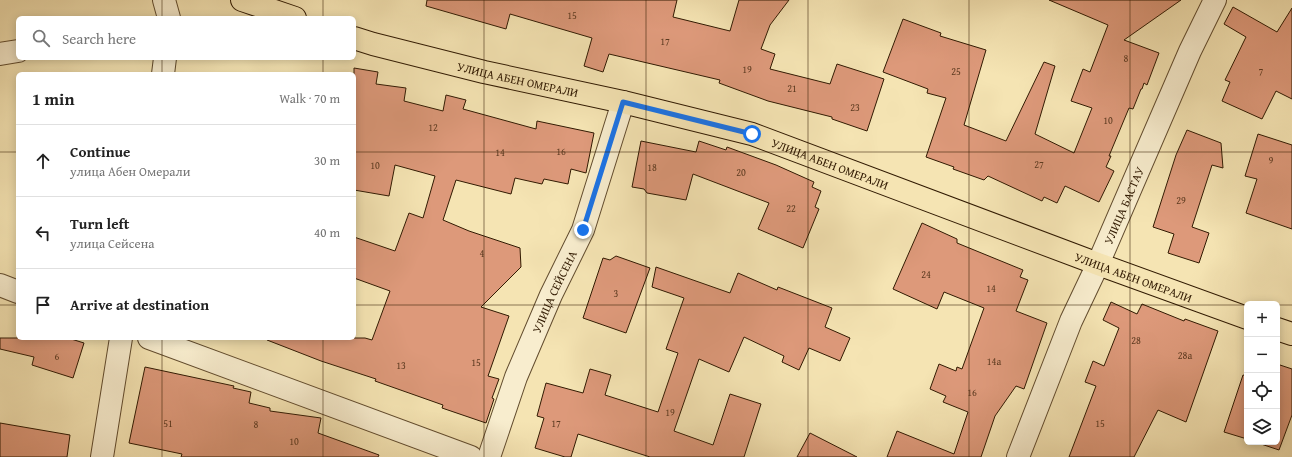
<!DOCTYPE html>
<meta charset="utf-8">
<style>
:root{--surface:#fff;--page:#f6f6f6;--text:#222;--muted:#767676;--line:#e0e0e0}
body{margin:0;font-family:"Gentium Book Plus",serif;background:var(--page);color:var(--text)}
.controls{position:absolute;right:12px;bottom:12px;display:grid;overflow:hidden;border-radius:6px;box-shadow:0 2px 10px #0003}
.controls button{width:36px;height:36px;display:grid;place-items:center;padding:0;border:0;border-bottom:1px solid var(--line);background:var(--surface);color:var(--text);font:20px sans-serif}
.stop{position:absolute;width:12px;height:12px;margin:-9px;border:3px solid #1a73e8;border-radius:50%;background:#fff}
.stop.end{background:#1a73e8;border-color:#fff;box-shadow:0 1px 4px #0008}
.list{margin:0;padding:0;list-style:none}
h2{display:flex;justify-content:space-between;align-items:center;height:52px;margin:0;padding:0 16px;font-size:17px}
h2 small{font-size:13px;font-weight:400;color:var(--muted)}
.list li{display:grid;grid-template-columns:26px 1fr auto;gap:12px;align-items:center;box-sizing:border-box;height:72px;padding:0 16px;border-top:1px solid var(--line)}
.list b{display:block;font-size:15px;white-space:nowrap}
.list p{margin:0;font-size:13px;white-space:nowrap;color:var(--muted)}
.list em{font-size:13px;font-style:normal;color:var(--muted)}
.icon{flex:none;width:22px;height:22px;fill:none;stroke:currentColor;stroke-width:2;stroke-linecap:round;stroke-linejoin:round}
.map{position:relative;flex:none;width:1292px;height:457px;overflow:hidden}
.search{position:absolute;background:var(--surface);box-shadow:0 2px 10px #0003;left:16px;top:16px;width:340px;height:44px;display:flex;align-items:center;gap:10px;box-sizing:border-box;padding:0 14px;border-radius:6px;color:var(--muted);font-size:15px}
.panel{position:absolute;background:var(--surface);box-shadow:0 2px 10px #0003;left:16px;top:72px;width:340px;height:268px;border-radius:6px}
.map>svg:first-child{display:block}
</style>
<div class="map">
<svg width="1292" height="457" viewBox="0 0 1292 457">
<rect width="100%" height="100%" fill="#f5e4b3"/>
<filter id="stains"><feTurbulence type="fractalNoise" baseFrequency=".005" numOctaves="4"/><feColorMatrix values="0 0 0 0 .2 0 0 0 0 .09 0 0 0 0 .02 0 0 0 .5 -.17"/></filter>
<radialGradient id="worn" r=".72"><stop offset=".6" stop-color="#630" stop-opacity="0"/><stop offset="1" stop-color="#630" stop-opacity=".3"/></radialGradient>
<path fill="#dd997a" stroke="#311a02" d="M427,0H677L673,17L730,31L739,0H789L770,25L761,49L775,54L770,69L830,84L837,64L884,79L867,131L832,119V117L768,101L719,83L720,80L609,54L603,72L584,66L592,38L510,14L506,29L426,6Z
M1049,0H1181L1124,40L1159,53L1147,85L1144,83L1142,89H1141L1133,109L1129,108L1109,156H1111L1106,167L1114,171L1099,202L1065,186L1057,203L1044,197L1042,201L988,176L984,180L953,169L954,167L926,157L946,98L927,93L928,89L883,72L903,19L941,33L940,36L986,50L964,125L1006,141L1044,62L1055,66L1035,134L1074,153L1092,108L1071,101L1083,69L1090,72L1108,25Z
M1233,7L1277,32L1292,8V99L1276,91L1262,119L1222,101L1230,82L1225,80L1246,37L1224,24Z
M354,68L378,72L376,84L406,88L404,101L443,111L446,95L466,100L463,109L536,129L537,121L594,133L586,173L571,169L568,184L544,179L542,184L515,178L511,194L456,180L443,220L469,231L520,248L521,267L481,307L509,316L488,376L499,379L492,398L494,399L486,423L442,408L443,405L375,381L376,379L321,361L267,340L268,338H365L372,340L390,291L354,278V237L395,251L409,213L423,218L435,176L395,165L389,196L354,190Z
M1187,130L1221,143L1223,168L1212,165L1192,227L1209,233L1199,263L1168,253L1174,234L1153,227L1176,155Z
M1258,134L1292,145V229L1246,213L1257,179L1245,176Z
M641,141L696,152L699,141L726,150L727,147L776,165L814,182L812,187L821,191L815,207L819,209L803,248L758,229L769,203L693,174L686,200L647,193L644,189L632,187Z
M922,223L957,239V243L1023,270L1020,277L1028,280L1016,311L1047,323L1024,389L1016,386L995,416L981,457H887L897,431L954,454L968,412L943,402L946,396L930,389L939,364L956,371L957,367L962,369L984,308L944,292L937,309L893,289Z
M616,256L650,268L626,333L583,318L603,258L610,260Z
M656,267L730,293L738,273L777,290L778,287L832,308L825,327L850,338L840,361L809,348L799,370L782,362L784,356L744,337L729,372L699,359L674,431L713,445L730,394L761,404L744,457H650L578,434L571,457H565L535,448L544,418L537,416L546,383L583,393L590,369L611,375L605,395L658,412L678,353L666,349L684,298L652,287Z
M1111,302L1137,314L1142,304L1184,321L1185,319L1218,331L1186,422L1158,410L1134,457H1069L1096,386L1085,382L1093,361L1104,366L1119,328L1103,320Z
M0,338H68L84,343L73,378L32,365L34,357L0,349Z
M1277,364L1292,369V415L1279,450L1255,442H1277Z
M145,367L234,386L233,388L251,392L249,403L270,408V411L321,418L318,433L379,455L378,457H181L182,454L129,443Z
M1243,375L1247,376V439L1224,432Z
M0,423L70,435L67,457H0Z
M810,433L857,457H797Z"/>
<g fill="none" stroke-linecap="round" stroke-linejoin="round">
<g stroke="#624c2e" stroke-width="24">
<g id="minor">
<path d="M164,0L169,18"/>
<path d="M0,54L18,51"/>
<path d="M163,74L165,58"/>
<path d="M0,285L18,292"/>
<path d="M149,338L471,457"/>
<path d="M102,457L121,338"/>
<path id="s1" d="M489,457L516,377L551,295L583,230L623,102"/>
<path id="s2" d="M1018,457L1071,321L1098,264L1190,51L1215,0"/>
</g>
</g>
<g stroke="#311a02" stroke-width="24">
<g id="major">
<path d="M242,0L295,18"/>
<path id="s3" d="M354,38L373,44L484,72L623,102L752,134L1098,264L1247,318"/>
<path d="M1277,329L1292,334"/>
</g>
</g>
<use href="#minor" stroke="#f8edce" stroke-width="22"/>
<use href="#major" stroke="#f5e4b3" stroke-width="22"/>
</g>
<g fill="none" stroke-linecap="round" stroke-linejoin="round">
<path stroke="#1a73e8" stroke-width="5" d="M583,230L623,102L752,134"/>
</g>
<path fill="none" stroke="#311a02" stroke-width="1" stroke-opacity="0.55" d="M162,0V18M323,0V18M484,0V457M646,0V457M808,0V457M969,0V457M1130,0V457M162,58V74M323,58V74M0,152H18M354,152H1292M0,305H18M354,305H1247M1277,305H1292M162,338V457M323,338V457"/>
<g text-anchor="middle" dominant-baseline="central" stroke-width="3" stroke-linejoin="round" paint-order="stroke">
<g font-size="10" fill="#5c3a20">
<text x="572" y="15">15</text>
<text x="665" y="41">17</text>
<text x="1126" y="58">8</text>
<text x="747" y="69">19</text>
<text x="956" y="71">25</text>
<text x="1261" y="71">7</text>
<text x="792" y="88">21</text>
<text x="855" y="107">23</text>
<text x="1108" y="120">10</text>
<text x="433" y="127">12</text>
<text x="561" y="151">16</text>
<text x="500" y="152">14</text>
<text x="1271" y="160">9</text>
<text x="1039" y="164">27</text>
<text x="375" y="165">10</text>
<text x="652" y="167">18</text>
<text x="741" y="172">20</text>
<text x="1181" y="200">29</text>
<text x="791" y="208">22</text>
<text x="482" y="253">4</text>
<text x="926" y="274">24</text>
<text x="991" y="288">14</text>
<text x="616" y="293">3</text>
<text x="1136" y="340">28</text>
<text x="1185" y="355">28а</text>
<text x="57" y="356">6</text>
<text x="994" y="361">14а</text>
<text x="476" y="362">15</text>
<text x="401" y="365">13</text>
<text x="972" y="392">16</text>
<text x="670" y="412">19</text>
<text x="168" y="423">51</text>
<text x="556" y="423">17</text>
<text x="1100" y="423">15</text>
<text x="256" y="424">8</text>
<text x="294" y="441">10</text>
</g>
<g font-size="12" fill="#311a02" stroke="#f8edce">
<text stroke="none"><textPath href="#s3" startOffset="169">УЛИЦА АБЕН ОМЕРАЛИ</textPath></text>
<text stroke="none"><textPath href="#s3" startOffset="493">УЛИЦА АБЕН ОМЕРАЛИ</textPath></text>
<text stroke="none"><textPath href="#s2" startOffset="273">УЛИЦА БАСТАУ</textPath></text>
<text stroke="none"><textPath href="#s3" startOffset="817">УЛИЦА АБЕН ОМЕРАЛИ</textPath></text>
<text stroke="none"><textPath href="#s1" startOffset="178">УЛИЦА СЕЙСЕНА</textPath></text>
</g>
</g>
<rect width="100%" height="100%" filter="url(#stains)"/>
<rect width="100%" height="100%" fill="url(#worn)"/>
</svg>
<div class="controls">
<button>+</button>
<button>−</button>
<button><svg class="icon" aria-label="locate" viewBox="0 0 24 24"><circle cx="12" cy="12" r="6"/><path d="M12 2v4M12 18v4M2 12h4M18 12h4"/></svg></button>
<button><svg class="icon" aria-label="layers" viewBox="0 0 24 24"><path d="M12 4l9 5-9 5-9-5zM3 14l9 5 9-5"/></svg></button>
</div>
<div class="stop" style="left:752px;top:134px"></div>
<div class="stop end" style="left:583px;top:230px"></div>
<div class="search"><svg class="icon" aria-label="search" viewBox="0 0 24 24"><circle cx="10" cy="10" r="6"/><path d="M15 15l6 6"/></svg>Search here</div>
<section class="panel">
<h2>1 min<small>Walk · 70 m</small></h2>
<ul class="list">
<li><svg class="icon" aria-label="ahead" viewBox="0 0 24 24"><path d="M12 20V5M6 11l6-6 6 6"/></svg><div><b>Continue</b><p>улица Абен Омерали</p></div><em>30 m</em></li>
<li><svg class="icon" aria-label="left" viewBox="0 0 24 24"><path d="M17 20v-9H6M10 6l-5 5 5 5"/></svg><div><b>Turn left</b><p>улица Сейсена</p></div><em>40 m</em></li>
<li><svg class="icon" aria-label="arrive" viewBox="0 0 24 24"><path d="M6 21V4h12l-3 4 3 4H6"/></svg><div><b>Arrive at destination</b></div></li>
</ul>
</section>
</div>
